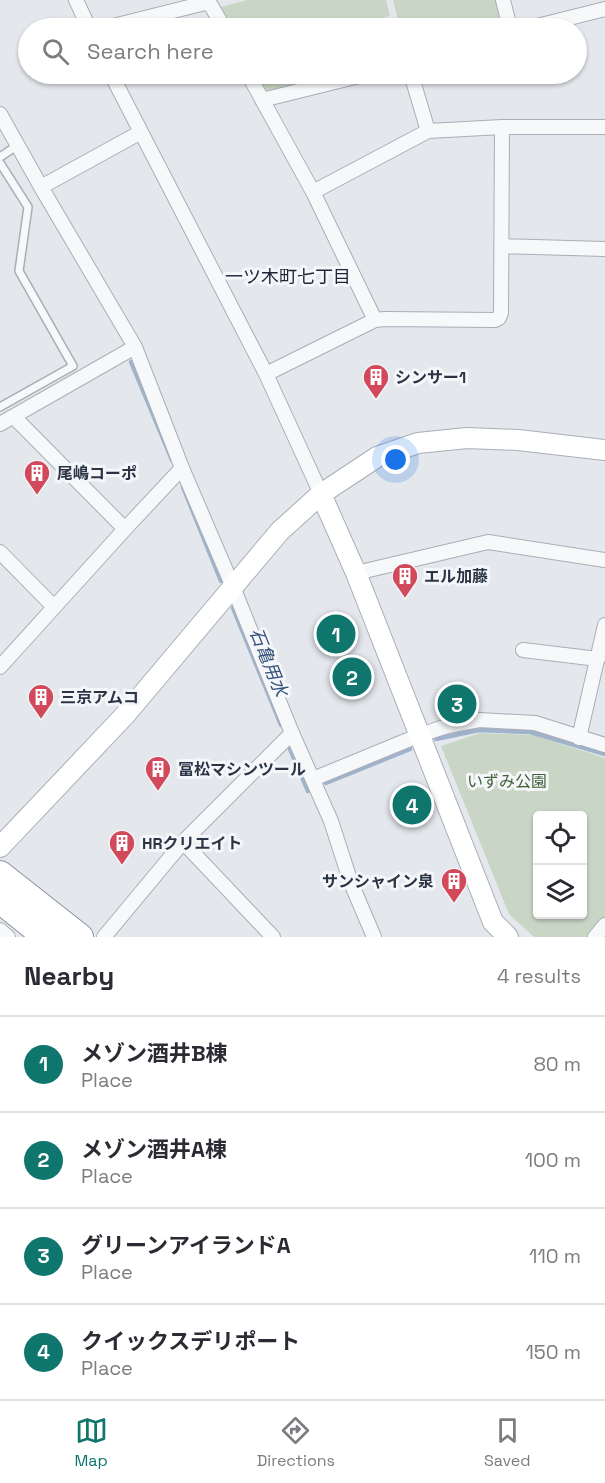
<!DOCTYPE html>
<meta charset="utf-8">
<style>
:root{--surface:#fff;--page:#f2f2f3;--text:#2b2b33;--muted:#7c7c81;--line:#e1e1e2;--accent:#0f766e}
body{margin:0;font-family:"Space Grotesk","Noto Sans JP",sans-serif;background:var(--page);color:var(--text)}
.controls{position:absolute;right:18px;bottom:18px;display:grid;overflow:hidden;border-radius:6px;box-shadow:0 2px 4px #0004}
.controls button{width:54px;height:54px;display:grid;place-items:center;padding:0;border:0;border-bottom:2px solid var(--line);background:var(--surface);color:var(--text);font:30px sans-serif}
.you{position:absolute;left:396px;top:460px;width:21px;height:21px;margin:-15px;border:4px solid #fff;border-radius:50%;background:#1a73e8;box-shadow:0 0 0 9px #1a73e833}
.badge{display:grid;place-items:center;width:39px;height:39px;border-radius:50%;background:var(--accent);color:#fff;font-size:20px;font-weight:700}
.pin{position:absolute;translate:-50% -50%;border:3px solid #fff;box-shadow:0 2px 6px #0006}
.list{margin:0;padding:0;list-style:none}
h2{display:flex;justify-content:space-between;align-items:center;height:78px;margin:0;padding:0 24px;font-size:26px}
h2 small{font-size:20px;font-weight:400;color:var(--muted)}
.list li{display:grid;grid-template-columns:39px 1fr auto;gap:18px;align-items:center;box-sizing:border-box;height:96px;padding:0 24px;border-top:2px solid var(--line)}
.list b{display:block;font-size:22px;white-space:nowrap}
.list p{margin:0;font-size:20px;white-space:nowrap;color:var(--muted)}
.list em{font-size:20px;font-style:normal;color:var(--muted)}
.icon{flex:none;width:33px;height:33px;fill:none;stroke:currentColor;stroke-width:2;stroke-linecap:round;stroke-linejoin:round}
.map{position:relative;flex:none;width:605px;height:937px;overflow:hidden}
.search{position:absolute;background:var(--surface);box-shadow:0 2px 4px #0004;left:18px;right:18px;top:18px;height:66px;display:flex;align-items:center;gap:15px;box-sizing:border-box;padding:0 21px;border-radius:33px;color:var(--muted);font-size:22px}
.sheet{height:462px;background:var(--surface)}
nav{display:flex;justify-content:space-around;align-items:center;box-sizing:border-box;height:84px;border-top:2px solid var(--line);background:var(--surface);font-size:16px;color:var(--muted)}
nav a{display:grid;justify-items:center;gap:3px}
nav .on{color:var(--accent)}
.map>svg:first-child{display:block}
</style>
<div class="map">
<svg width="605" height="937" viewBox="0 0 605 937">
<rect width="100%" height="100%" fill="#e4e7ec"/>
<path fill="#c9d6c5" fill-rule="evenodd" d="M247,0H386L390,16L374,20L377,28H232L221,7Z
M393,0H503L509,28H384L383,24L398,20Z
M256,74H338L266,91Z
M480,733L533,735L605,758V920L592,937H534L509,914L441,746ZM538,816H582V914H538Z"/>
<g fill="none" stroke-linecap="round" stroke-linejoin="round">
<path stroke="#9fb4cc" stroke-width="4.5" d="M131,362L172,460
M183,487L221,581
M233,608L281,725
M436,739L479,730L530,732L605,754
M290,749L308,791
M326,783L410,749"/>
<g stroke="#a9aeb7" stroke-width="10">
<path id="lane" d="M0,157L18,145
M0,163L28,207L19,271L73,366L0,407"/>
</g>
<g stroke="#a9aeb7" stroke-width="16">
<path id="street" d="M76,0L89,28
M503,0L510,28
M105,28L209,2L224,28
M529,28L605,9
M111,74L266,374L321,494
M248,74L313,192L375,320
M411,74L428,131L502,127H605
M262,100L367,74
M0,114L41,187L135,347L182,468L233,587L292,733L331,821L351,883L374,937
M41,187L141,132
M313,192L428,131
M502,246L605,249
M266,374L375,320L385,319L495,320L499,318L501,313L502,127
M14,417L125,529
M0,424L135,347
M0,552L54,607
M356,573L488,542L605,560
M523,650L598,659
M0,667L125,529L182,468
M579,738L605,625
M313,779L420,735L447,726L479,720L535,723L605,745
M183,842L273,937
M0,930L8,937
M104,937L183,842L292,733
M595,937L605,925"/>
</g>
<g stroke="#a9aeb7" stroke-width="22">
<path id="secondary" d="M321,494L356,573L493,922L508,937
M0,847L126,714L280,531L321,494L377,457L418,443L467,438L518,440L605,450"/>
</g>
<g stroke="#8b94a3" stroke-width="28">
<path id="highway" d="M0,874L80,937
M0,900L46,937"/>
</g>
<use href="#lane" stroke="#f7f8fa" stroke-width="7"/>
<use href="#street" stroke="#f7f8fa" stroke-width="14"/>
<use href="#secondary" stroke="#fff" stroke-width="20"/>
<use href="#highway" stroke="#fff" stroke-width="26"/>
</g>
<defs>
<g id="building-pin" transform="scale(1.35)"><path d="M0 17L-7.5 6A9.5 9.5 0 1 1 7.5 6Z" fill="#d1495b" stroke="#f4f6f9"/><path d="M-4-6H4V6H1V3H-1V6H-4ZM-2.5-4.3h1.7v1.8h-1.7ZM.8-4.3h1.7v1.8H.8ZM-2.5-1h1.7V.8h-1.7ZM.8-1h1.7V.8H.8Z" fill="#fff"/></g>
</defs>
<g fill-rule="evenodd">
<use href="#building-pin" x="376" y="377"/>
<use href="#building-pin" x="37" y="473"/>
<use href="#building-pin" x="405" y="576"/>
<use href="#building-pin" x="41" y="697"/>
<use href="#building-pin" x="158" y="769"/>
<use href="#building-pin" x="122" y="843"/>
<use href="#building-pin" x="454" y="881"/>
</g>
<g text-anchor="middle" dominant-baseline="central" stroke-width="6" stroke-linejoin="round" paint-order="stroke">
<g font-size="16" font-weight="bold" fill="#2b3445" stroke="#f4f6f9" text-anchor="start">
<text x="395" y="377">シンサー1</text>
<text x="57" y="473">尾嶋コーポ</text>
<text x="424" y="576">エル加藤</text>
<text x="60" y="697">三京アムコ</text>
<text x="178" y="769">冨松マシンツール</text>
<text x="142" y="843">HRクリエイト</text>
<text x="434" y="881" text-anchor="end">サンシャイン泉</text>
</g>
<g font-size="16" fill="#3f6138" stroke="#f4f6f9">
<text x="507" y="781">いずみ公園</text>
</g>
<g font-size="18" fill="#1d2536" stroke="#f4f6f9">
<text x="288" y="276">一ツ木町七丁目</text>
</g>
<g font-size="18" font-style="italic" fill="#34527a" stroke="#f4f6f9">
<text transform="translate(269 662) rotate(68)">石亀用水</text>
</g>
</g>
</svg>
<div class="controls">
<button><svg class="icon" aria-label="locate" viewBox="0 0 24 24"><circle cx="12" cy="12" r="6"/><path d="M12 2v4M12 18v4M2 12h4M18 12h4"/></svg></button>
<button><svg class="icon" aria-label="layers" viewBox="0 0 24 24"><path d="M12 4l9 5-9 5-9-5zM3 14l9 5 9-5"/></svg></button>
</div>
<div class="you"></div>
<div class="pin badge" style="left:336px;top:634px">1</div>
<div class="pin badge" style="left:352px;top:677px">2</div>
<div class="pin badge" style="left:457px;top:704px">3</div>
<div class="pin badge" style="left:412px;top:805px">4</div>
<div class="search"><svg class="icon" aria-label="search" viewBox="0 0 24 24"><circle cx="10" cy="10" r="6"/><path d="M15 15l6 6"/></svg>Search here</div>
</div>
<section class="sheet">
<h2>Nearby<small>4 results</small></h2>
<ul class="list">
<li><span class="badge">1</span><div><b>メゾン酒井B棟</b><p>Place</p></div><em>80 m</em></li>
<li><span class="badge">2</span><div><b>メゾン酒井A棟</b><p>Place</p></div><em>100 m</em></li>
<li><span class="badge">3</span><div><b>グリーンアイランドA</b><p>Place</p></div><em>110 m</em></li>
<li><span class="badge">4</span><div><b>クイックスデリポート</b><p>Place</p></div><em>150 m</em></li>
</ul>
</section>
<nav>
<a class="on"><svg class="icon" aria-label="map" viewBox="0 0 24 24"><path d="M3 6l6-2 6 2 6-2v14l-6 2-6-2-6 2zM9 4v14M15 6v14"/></svg>Map</a>
<a><svg class="icon" aria-label="directions" viewBox="0 0 24 24"><path d="M12 3l9 9-9 9-9-9zM9 14v-3h6M13 9l2 2-2 2"/></svg>Directions</a>
<a><svg class="icon" aria-label="saved" viewBox="0 0 24 24"><path d="M7 4h10v16l-5-4-5 4z"/></svg>Saved</a>
</nav>
